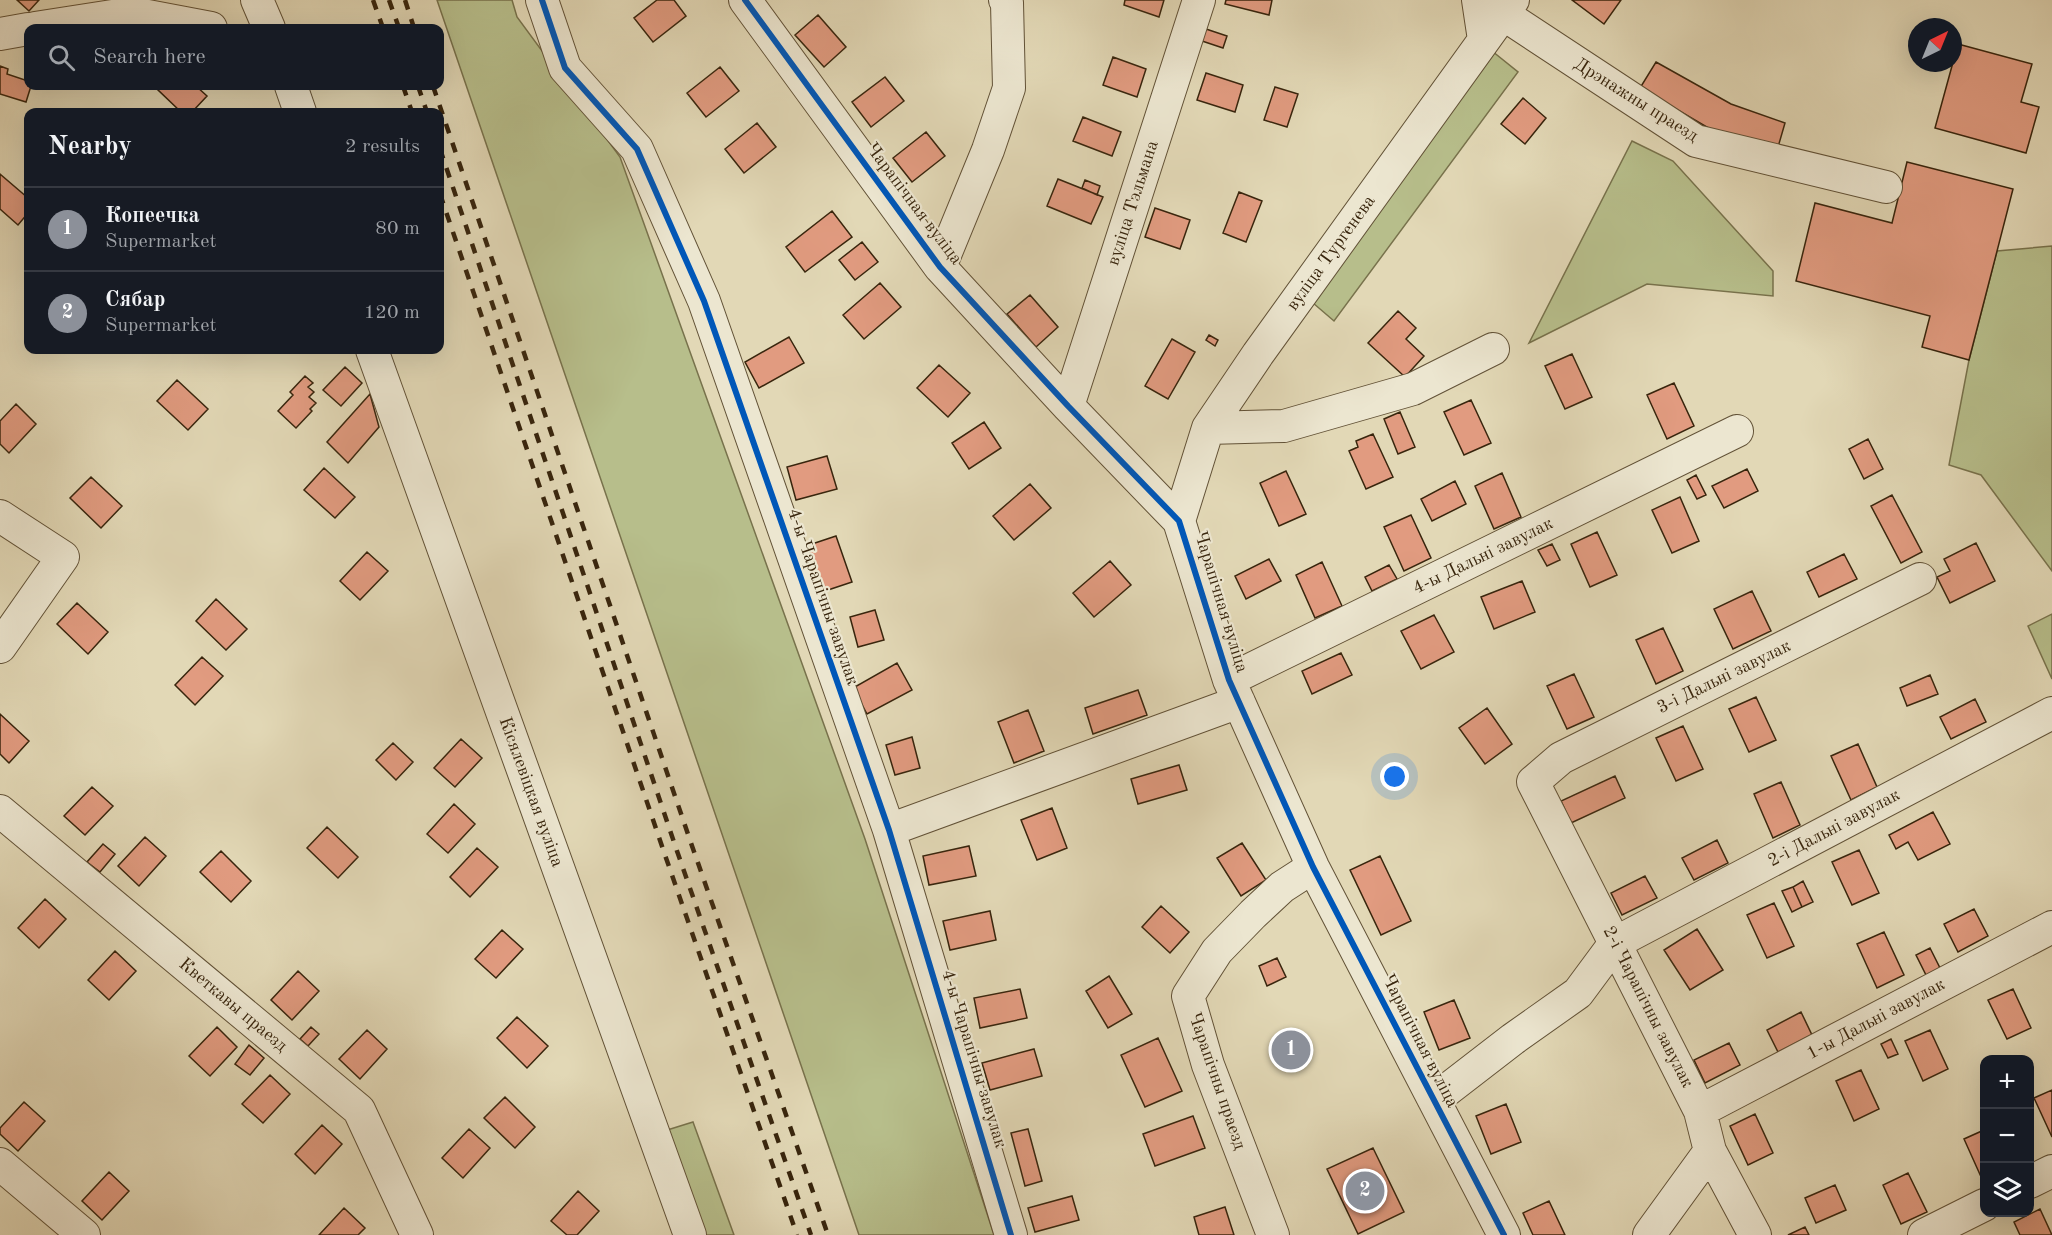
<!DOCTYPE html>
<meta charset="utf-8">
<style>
:root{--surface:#171b24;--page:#242831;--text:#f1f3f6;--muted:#9ea1a6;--line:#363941;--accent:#8c9099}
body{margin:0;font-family:"Old Standard TT",serif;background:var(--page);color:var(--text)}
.controls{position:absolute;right:18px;bottom:18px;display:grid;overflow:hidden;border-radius:12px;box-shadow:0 6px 24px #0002}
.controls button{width:54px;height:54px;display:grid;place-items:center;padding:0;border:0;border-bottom:2px solid var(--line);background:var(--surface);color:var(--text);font:30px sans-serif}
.compass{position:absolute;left:1908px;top:18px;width:54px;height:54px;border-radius:50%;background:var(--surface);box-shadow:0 6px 24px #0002;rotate:43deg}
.you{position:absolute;left:1395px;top:777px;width:21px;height:21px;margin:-15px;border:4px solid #fff;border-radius:50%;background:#1a73e8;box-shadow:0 0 0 9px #1a73e833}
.badge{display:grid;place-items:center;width:39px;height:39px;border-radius:50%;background:var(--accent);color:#fff;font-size:20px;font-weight:700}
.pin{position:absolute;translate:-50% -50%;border:3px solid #fff;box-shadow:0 2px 6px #0006}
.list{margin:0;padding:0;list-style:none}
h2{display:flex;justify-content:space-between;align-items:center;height:78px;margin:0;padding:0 24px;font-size:26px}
h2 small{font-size:20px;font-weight:400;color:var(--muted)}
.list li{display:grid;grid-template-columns:39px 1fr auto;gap:18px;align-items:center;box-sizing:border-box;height:84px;padding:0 24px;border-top:2px solid var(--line)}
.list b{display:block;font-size:22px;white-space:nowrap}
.list p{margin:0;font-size:20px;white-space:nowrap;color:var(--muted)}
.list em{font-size:20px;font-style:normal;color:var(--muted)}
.icon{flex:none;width:33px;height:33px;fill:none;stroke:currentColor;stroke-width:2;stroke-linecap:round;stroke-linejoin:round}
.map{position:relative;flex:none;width:2052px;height:1235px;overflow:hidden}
.search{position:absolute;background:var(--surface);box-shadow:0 6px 24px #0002;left:24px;top:24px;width:420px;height:66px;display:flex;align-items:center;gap:15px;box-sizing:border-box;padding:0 21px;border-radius:12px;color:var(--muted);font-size:22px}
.panel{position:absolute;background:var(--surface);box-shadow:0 6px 24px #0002;left:24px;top:108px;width:420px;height:246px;border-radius:12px}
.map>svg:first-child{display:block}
</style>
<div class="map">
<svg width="2052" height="1235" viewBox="0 0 2052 1235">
<rect width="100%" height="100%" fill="#e2d8b6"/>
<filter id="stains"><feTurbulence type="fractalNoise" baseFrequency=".00333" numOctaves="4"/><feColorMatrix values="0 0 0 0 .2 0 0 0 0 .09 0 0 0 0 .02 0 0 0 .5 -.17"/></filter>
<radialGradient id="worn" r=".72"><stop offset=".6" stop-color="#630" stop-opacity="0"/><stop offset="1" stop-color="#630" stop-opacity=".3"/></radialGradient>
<path fill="#b7be8b" stroke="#78724c" stroke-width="1.5" d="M437,0H512L517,17L620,157L865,839L994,1235H859Z
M1492,51L1518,72L1334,321L1313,303Z
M1632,141L1673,161L1773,271V296L1647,284L1529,343Z
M2052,246V571L1981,475L1949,465L1969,360L1997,251Z
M2052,614V679L2028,626Z
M693,1122L734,1235H703L664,1131Z"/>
<path fill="#e19b80" stroke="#38250d" stroke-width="1.5" d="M17,0H39L29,11Z
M657,0H674L686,16L653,42L634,18Z
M1125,0H1164L1159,17L1124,5Z
M1226,0H1272L1269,15L1225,4Z
M1572,0H1621L1604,24Z
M818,15L846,47L824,67L795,35Z
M1206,29L1227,36L1223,48L1202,41Z
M1958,44L2032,64L2021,102L2039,107L2026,153L1935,128Z
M1113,57L1146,69L1137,97L1103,85Z
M1656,62L1731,104L1785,123L1776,154L1717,133L1640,88Z
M0,66L8,69L7,74L28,81V86H31L26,102L0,94Z
M720,67L739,91L706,117L687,93Z
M1206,73L1243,85L1235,112L1197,100Z
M885,77L904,101L871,127L852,102Z
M159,86H196L207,96L192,112H181L156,88Z
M1275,87L1298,94L1287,127L1264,120Z
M1523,98L1546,118L1525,144L1501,124Z
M1083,117L1121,132L1112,156L1073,141Z
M757,123L776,147L744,173L725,149Z
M926,132L945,156L912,182L893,158Z
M1907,162L2013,189L1969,360L1922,347L1930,316L1796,281L1815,203L1892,223Z
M0,174L28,198V213L18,225L0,209Z
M1058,179L1103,197L1091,224L1047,206Z
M1085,180L1100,186L1097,195L1082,188Z
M1239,192L1262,201L1246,242L1223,233Z
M1155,208L1190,220L1180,249L1145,237Z
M832,211L852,237L805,272L786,247Z
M862,242L878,262L855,280L839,260Z
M880,283L901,307L864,339L843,315Z
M1030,295L1058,327L1036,347L1007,314Z
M1398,311L1416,328L1406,339L1424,356L1405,377L1368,343Z
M1209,335L1218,340L1215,346L1206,340Z
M789,337L804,363L759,388L745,362Z
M1172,339L1195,352L1168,399L1145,386Z
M1572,354L1592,397L1565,409L1545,366Z
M939,365L970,393L948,417L917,388Z
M345,367L362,383L341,406L323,390Z
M305,376L313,383L308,387L314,392L309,397L316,403L310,409L312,411L296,428L278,411L293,395L290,392Z
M177,380L208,409L188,430L157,401Z
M1674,383L1694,426L1667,439L1647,395Z
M370,394L379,427L348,463L327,442Z
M1471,400L1491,443L1464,455L1444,412Z
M16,404L36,424L9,453L0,444V421Z
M1400,412L1415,447L1398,454L1384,419Z
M984,422L1001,448L969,469L952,443Z
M1373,434L1393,477L1366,489L1349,451L1358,447L1356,441Z
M1868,439L1883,469L1864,479L1849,449Z
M827,456L837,489L796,500L787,467Z
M324,468L355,497L335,518L304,490Z
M1747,469L1758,491L1724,508L1712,486Z
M1286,471L1306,514L1279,526L1260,483Z
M1502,473L1521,517L1494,529L1475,486Z
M1696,475L1706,495L1697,499L1687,480Z
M91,477L122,506L101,528L70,498Z
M1455,481L1466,504L1432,521L1421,499Z
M1030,484L1051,508L1014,540L993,516Z
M1892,495L1922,552L1901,563L1871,506Z
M1680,497L1699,541L1672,553L1652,510Z
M1411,515L1431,558L1404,571L1384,527Z
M1597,532L1617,575L1590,587L1571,544Z
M836,536L852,582L822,592L806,546Z
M1976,543L1995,581L1950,603L1937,577L1950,571L1944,559Z
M1552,544L1560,560L1547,566L1538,550Z
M367,552L388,571L360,600L340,581Z
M1844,554L1857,579L1819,597L1807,572Z
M1269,559L1281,581L1246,599L1235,576Z
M1110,561L1131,585L1094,617L1073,593Z
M1322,562L1342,606L1315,618L1296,575Z
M1389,565L1397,579L1372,591L1365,577Z
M1522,581L1535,612L1494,629L1481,597Z
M1752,591L1771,631L1733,649L1714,609Z
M216,599L247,629L226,650L196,621Z
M77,603L108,632L88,654L57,624Z
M875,610L884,640L858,647L850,617Z
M1434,615L1454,652L1421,669L1401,631Z
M1663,628L1683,671L1656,684L1636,640Z
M1341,653L1352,675L1312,694L1302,671Z
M202,657L223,676L195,705L175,685Z
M897,663L912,690L867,714L853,688Z
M1574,674L1594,717L1567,729L1547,686Z
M1930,675L1938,694L1907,706L1900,688Z
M1138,690L1147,715L1093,734L1085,708Z
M1756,697L1776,740L1749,752L1729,709Z
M1975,699L1986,722L1951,739L1940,717Z
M1487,708L1512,744L1485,764L1459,728Z
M1028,710L1044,751L1014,763L998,722Z
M0,714L29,741L9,763L0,754Z
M1683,726L1703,769L1676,781L1656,738Z
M912,737L920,768L895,775L886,745Z
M461,739L482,758L455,787L434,768Z
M393,743L413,762L396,780L376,760Z
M1858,744L1877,787L1851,800L1831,756Z
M1179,765L1187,790L1138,804L1131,779Z
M1615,776L1625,798L1571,823L1561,801Z
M1781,782L1800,825L1773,838L1754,794Z
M92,787L113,806L85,835L64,816Z
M454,804L475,824L448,853L427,834Z
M1052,808L1067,848L1037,860L1021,820Z
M1933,812L1950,844L1918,860L1908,842L1896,849L1889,835Z
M327,827L358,857L338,878L307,848Z
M145,837L166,856L139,886L118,866Z
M1717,840L1728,863L1694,880L1682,858Z
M1242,843L1266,880L1241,896L1217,858Z
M103,844L115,854L100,872L87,862Z
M969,846L976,876L929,885L923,856Z
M477,848L498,867L470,897L450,877Z
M1859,850L1879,893L1852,905L1832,862Z
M221,851L251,881L231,902L200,872Z
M1380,856L1411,921L1381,935L1350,870Z
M1645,876L1657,898L1622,915L1611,893Z
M1803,881L1813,902L1802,907L1793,887Z
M1793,887L1802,907L1792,912L1782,891Z
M45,899L66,919L39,948L18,928Z
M1774,903L1794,946L1767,958L1747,915Z
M1161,906L1189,932L1170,953L1142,927Z
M1974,909L1988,936L1958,952L1944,924Z
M990,911L996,940L950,950L943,921Z
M1697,929L1723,970L1690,990L1664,950Z
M502,930L523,949L496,978L475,959Z
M1884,932L1904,975L1877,988L1857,944Z
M1930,948L1942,972L1928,979L1916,955Z
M115,951L136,971L109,1000L88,980Z
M1277,958L1286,977L1267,986L1259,966Z
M298,971L319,991L292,1020L271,1000Z
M1109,976L1132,1014L1108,1028L1086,991Z
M1020,989L1027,1018L980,1028L974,998Z
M2013,989L2031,1028L2007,1039L1988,1000Z
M1454,1000L1470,1038L1439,1050L1424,1012Z
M1801,1012L1812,1035L1778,1052L1767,1030Z
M517,1017L548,1046L527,1068L497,1038Z
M217,1027L237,1047L210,1076L189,1056Z
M311,1027L319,1034L308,1046L300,1039Z
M367,1030L387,1049L360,1079L339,1059Z
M1930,1030L1948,1069L1923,1081L1905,1041Z
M1158,1038L1182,1091L1145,1107L1121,1055Z
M1891,1039L1898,1054L1888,1058L1881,1044Z
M1729,1043L1740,1065L1705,1083L1694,1060Z
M249,1045L264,1058L250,1075L235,1064Z
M1034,1049L1042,1076L990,1090L982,1063Z
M1861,1070L1879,1109L1854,1121L1836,1081Z
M270,1075L290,1094L263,1123L242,1104Z
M2052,1090V1137L2034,1098Z
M505,1097L535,1127L515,1148L484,1118Z
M24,1102L45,1121L18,1151L0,1134V1128Z
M1506,1104L1521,1142L1491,1154L1476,1116Z
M1755,1114L1773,1153L1748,1165L1730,1126Z
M1193,1116L1205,1148L1155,1166L1143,1134Z
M322,1125L342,1144L315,1174L295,1154Z
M469,1129L490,1148L463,1178L442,1158Z
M1028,1129L1042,1181L1025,1186L1011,1133Z
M1984,1130V1177L1982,1179L1964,1139Z
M1373,1148L1404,1212L1358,1234L1327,1169Z
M109,1172L129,1191L102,1220L82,1201Z
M1908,1173L1927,1212L1901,1224L1883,1185Z
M1835,1185L1846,1210L1816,1223L1805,1198Z
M578,1191L599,1211L577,1235H567L551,1221Z
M1072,1196L1079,1220L1035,1232L1028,1208Z
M1549,1201L1565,1235H1533L1523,1213Z
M1225,1207L1234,1235H1199L1194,1217Z
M344,1208L365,1228L358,1235H319Z
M2040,1209L2052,1235H2020L2014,1222Z
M1805,1227L1809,1235H1788Z"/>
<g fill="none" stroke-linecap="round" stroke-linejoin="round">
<g stroke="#625237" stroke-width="34">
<path id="minor" d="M257,0L269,28
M542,0L565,68L637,149L704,301L889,830L1011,1235
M745,0L940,267L1068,406L1179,521L1229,680L1313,867L1504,1235
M1478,0L1484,40
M1503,14L1696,141L1886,187
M35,28L132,13L211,28
M0,34L28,29
M291,86L300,112
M940,267L988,150L1009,88L1007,3L1005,0
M372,350L690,1235
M1068,406L1199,0
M1208,428L1284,426L1413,389L1493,349
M0,516L63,557L0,647
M1179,521L1208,428L1258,354L1513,0
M1229,680L1737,431
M0,811L359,1110L417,1235
M889,830L1239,702
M1434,1100L1513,1039L1578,993L1615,943L2052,713
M1700,1111L2052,927
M0,1164L84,1235
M2030,1182L2052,1171
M1273,1235L1208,1065L1188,996L1217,951L1253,914L1282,887L1313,867
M1649,1235L1710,1151
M1755,1235L1710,1151L1700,1111L1533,782L1561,758L1920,579
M1924,1235L1984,1205"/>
</g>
<use href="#minor" stroke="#ece6d0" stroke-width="32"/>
<path stroke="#38250d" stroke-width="4.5" stroke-dasharray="10 10" stroke-linecap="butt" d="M373,0L383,28
M389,0L399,28
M405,0L414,28
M403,86L412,112
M418,86L427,112
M433,86L691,843L828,1235
M440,149L677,851L811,1235
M440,194L665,855L797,1235"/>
<g stroke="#ece6d0" stroke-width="10">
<path id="cycleway" d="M542,0L565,68L637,149L704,301L889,830L1011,1235
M745,0L940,267L1068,406L1179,521L1229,680L1313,867L1504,1235"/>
</g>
<use href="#cycleway" stroke="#0057b8" stroke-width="6"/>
</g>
<g text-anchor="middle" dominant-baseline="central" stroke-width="4.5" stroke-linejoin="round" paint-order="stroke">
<g font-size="18" fill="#38250d" stroke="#ece6d0">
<text transform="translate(1636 100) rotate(32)">Дрэнажны праезд</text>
<text transform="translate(1133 203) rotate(-72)">вуліца Тэльмана</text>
<text transform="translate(914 204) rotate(53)">Чарапічная вуліца</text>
<text transform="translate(1331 253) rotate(-54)">вуліца Тургенева</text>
<text transform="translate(1483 556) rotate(-26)">4-ы Дальні завулак</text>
<text transform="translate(823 597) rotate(71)">4-ы Чарапічны завулак</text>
<text transform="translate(1221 602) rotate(73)">Чарапічная вуліца</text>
<text transform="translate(1724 677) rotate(-26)">3-і Дальні завулак</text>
<text transform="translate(531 792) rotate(70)">Кісялевіцкая вуліца</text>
<text transform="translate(1834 828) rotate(-28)">2-і Дальні завулак</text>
<text transform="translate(233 1005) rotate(40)">Кветкавы праезд</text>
<text transform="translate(1648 1007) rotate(63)">2-і Чарапічны завулак</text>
<text transform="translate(1876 1019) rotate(-28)">1-ы Дальні завулак</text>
<text transform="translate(1420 1041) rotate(63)">Чарапічная вуліца</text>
<text transform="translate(974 1059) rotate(73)">4-ы Чарапічны завулак</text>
<text transform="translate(1217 1081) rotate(71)">Чарапічны праезд</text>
</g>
</g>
<rect width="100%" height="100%" filter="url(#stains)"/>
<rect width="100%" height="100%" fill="url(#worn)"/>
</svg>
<div class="controls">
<button>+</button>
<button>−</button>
<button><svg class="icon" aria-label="layers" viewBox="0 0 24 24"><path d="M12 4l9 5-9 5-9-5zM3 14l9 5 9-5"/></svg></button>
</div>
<svg class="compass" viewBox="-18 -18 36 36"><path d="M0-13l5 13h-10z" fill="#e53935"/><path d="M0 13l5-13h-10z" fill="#9ea1a6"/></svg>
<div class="you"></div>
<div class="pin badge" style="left:1291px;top:1050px">1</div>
<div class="pin badge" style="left:1365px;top:1191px">2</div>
<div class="search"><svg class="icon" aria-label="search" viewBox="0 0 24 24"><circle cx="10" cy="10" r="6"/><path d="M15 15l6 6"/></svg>Search here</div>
<section class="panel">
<h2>Nearby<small>2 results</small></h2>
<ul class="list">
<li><span class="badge">1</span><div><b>Копеечка</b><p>Supermarket</p></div><em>80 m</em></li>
<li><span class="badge">2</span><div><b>Сябар</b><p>Supermarket</p></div><em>120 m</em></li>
</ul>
</section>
</div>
